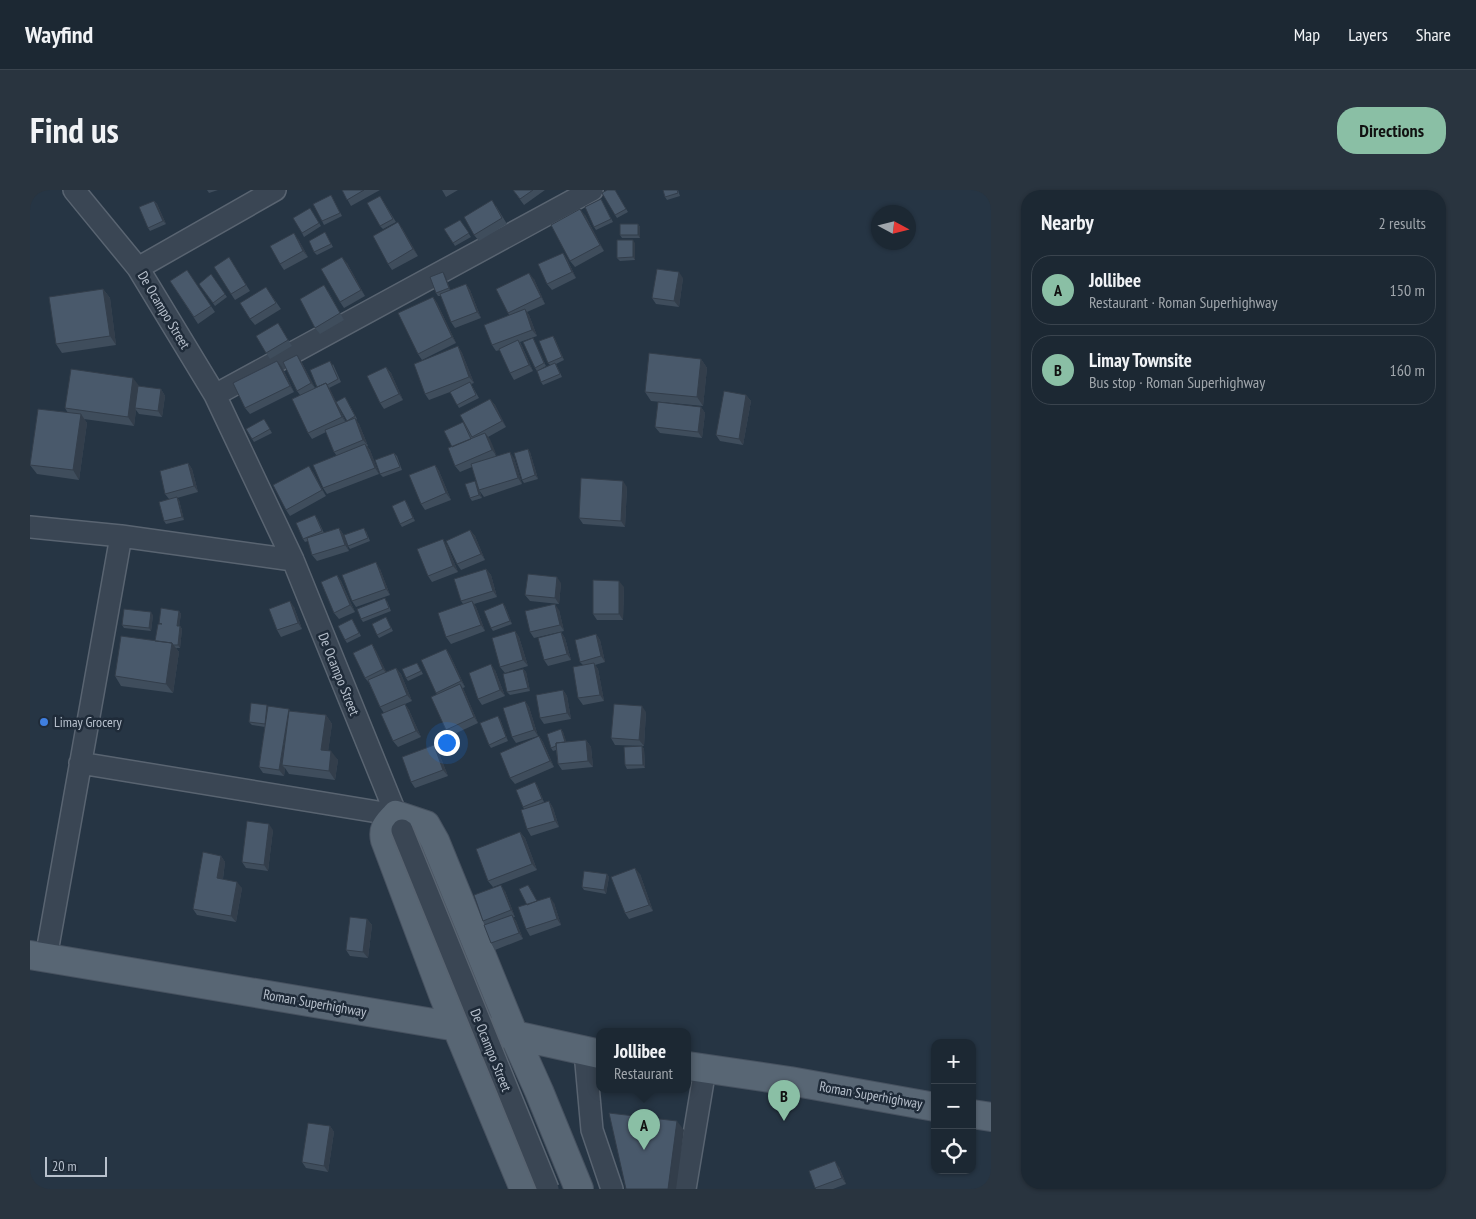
<!DOCTYPE html>
<meta charset="utf-8">
<style>
:root{--surface:#1c2833;--page:#29343f;--text:#f1f3f6;--muted:#a0a6ac;--line:#3a444e;--accent:#8abfa5}
body{margin:0;font-family:"PT Sans Narrow",sans-serif;background:var(--page);color:var(--text)}
.controls{position:absolute;right:15px;bottom:15px;display:grid;overflow:hidden;border-radius:10px;box-shadow:0 1px 4px #0004}
.controls button{width:45px;height:45px;display:grid;place-items:center;padding:0;border:0;border-bottom:1px solid var(--line);background:var(--surface);color:var(--text);font:25px sans-serif}
.compass{position:absolute;left:841px;top:15px;width:45px;height:45px;border-radius:50%;background:var(--surface);box-shadow:0 1px 4px #0004;rotate:97deg}
.scale{position:absolute;left:15px;bottom:12px;width:62px;box-sizing:border-box;padding-left:5px;border:2px solid #b8c1cd;border-top:0;font-size:14px;line-height:18px;white-space:nowrap;color:#b8c1cd;-webkit-text-stroke:4px #1f2b39;paint-order:stroke}
.you{position:absolute;left:416px;top:552px;width:18px;height:18px;margin:-12px;border:4px solid #fff;border-radius:50%;background:#1a73e8;box-shadow:0 0 0 8px #1a73e833}
.badge{display:grid;place-items:center;width:32px;height:32px;border-radius:50%;background:var(--accent);color:#111;font-size:16px;font-weight:700}
.pin{position:absolute;translate:-50% -41px;filter:drop-shadow(0 1px 2px #0008)}
.pin::after{content:'';position:absolute;top:26px;width:18px;height:15px;background:inherit;clip-path:polygon(0 0,100% 0,50% 100%)}
.popup{position:absolute;left:566px;top:838px;width:95px;height:65px;box-sizing:border-box;display:grid;place-content:center;border-radius:10px;background:var(--surface);filter:drop-shadow(0 1px 4px #0005);font-size:16px;white-space:nowrap;color:var(--muted)}
.popup b{font-size:19px;color:var(--text)}
.popup::after{content:'';position:absolute;left:50%;top:100%;margin-left:-10px;border:10px solid transparent;border-top-color:var(--surface)}
.list{margin:0;padding:0;list-style:none}
h2{display:flex;justify-content:space-between;align-items:center;height:65px;margin:0;padding:0 20px;font-size:21px}
h2 small{font-size:16px;font-weight:400;color:var(--muted)}
.list li{display:grid;grid-template-columns:32px 1fr auto;gap:15px;align-items:center;box-sizing:border-box;height:70px;margin:0 10px 10px;padding:0 10px;border:1px solid var(--line);border-radius:20px}
.list b{display:block;font-size:19px;white-space:nowrap}
.list p{margin:0;font-size:16px;white-space:nowrap;color:var(--muted)}
.list em{font-size:16px;font-style:normal;color:var(--muted)}
.icon{flex:none;width:28px;height:28px;fill:none;stroke:currentColor;stroke-width:2;stroke-linecap:round;stroke-linejoin:round}
.map{position:relative;flex:none;width:961px;height:999px;overflow:hidden;border-radius:20px}
header{display:flex;align-items:center;gap:30px;box-sizing:border-box;height:70px;padding:0 25px;background:var(--surface);border-bottom:1px solid var(--line)}
header strong{font-size:24px}
nav{display:flex;gap:28px;margin-inline-start:auto;font-size:18px}
.intro{display:flex;align-items:center;justify-content:space-between;box-sizing:border-box;height:120px;padding:0 30px}
h1{margin:0;font-size:35px}
.button{padding:12px 22px;border-radius:20px;background:var(--accent);color:#111;font-size:18px;font-weight:700}
main{display:flex;gap:30px;padding:0 30px}
aside{flex:1;background:var(--surface);border-radius:20px;box-shadow:0 1px 4px #0004}
.map>svg:first-child{display:block}
</style>
<header>
<strong>Wayfind</strong>
<nav><a>Map</a><a>Layers</a><a>Share</a></nav>
</header>
<div class="intro"><h1>Find us</h1><a class="button">Directions</a></div>
<main>
<div class="map">
<svg width="961" height="999" viewBox="0 0 961 999">
<rect width="100%" height="100%" fill="#263544"/>
<g fill="none" stroke-linecap="round" stroke-linejoin="round">
<g stroke="#596471" stroke-width="24">
<path id="minor" d="M44,0L108,78L185,205L263,370L372,639
M108,78L245,0
M185,205L562,0
M0,337L91,346L263,370
M50,573L366,625
M16,768L91,346
M555,862L562,940L582,999
M655,999L675,879"/>
</g>
<g stroke="#475260" stroke-width="30">
<path id="major" d="M0,765L427,837L484,845L570,864
M658,876L760,891L905,917
M942,924L961,927
M494,999L414,807L355,650C352,638 358,634 366,625L396,635L405,651L484,845L509,901L549,999"/>
</g>
<use href="#minor" stroke="#3a4654" stroke-width="21"/>
<use href="#major" stroke="#586674" stroke-width="28"/>
<g stroke="#596471" stroke-width="24" stroke-linecap="butt">
<path id="minor-bridge" d="M372,640L518,999"/>
</g>
<use href="#minor-bridge" stroke="#3a4654" stroke-width="21"/>
</g>
<path fill="#3f4d5c" d="M177,0H188L179,3Z
M312,0H350L321,16Z
M412,0H428L416,7Z
M483,0H515L494,15Z
M585,0L598,22L587,28L585,25Z
M648,0L650,6L637,10L635,7Z
M301,5L312,26L294,35L292,31Z
M350,6L366,32L353,39L350,36Z
M571,9L583,32L566,40L564,37Z
M124,11L127,14L136,34L120,41L118,38Z
M466,16L477,34L449,51L444,45Z
M280,18L291,36L274,47L272,43Z
M555,25L574,61L545,77L540,71Z
M430,30L441,47L425,56L414,39Z
M608,34L610,37V48H592L590,45Z
M372,38L388,66L362,80L358,74Z
M295,42L303,57L287,65L284,62Z
M268,49L278,67L254,80L250,74Z
M605,53V70L590,71L587,68Z
M533,63L537,69L546,88L522,100L517,94Z
M199,67L220,101L205,110L201,104Z
M317,73L335,106L314,118L310,112Z
M157,80L185,122L168,134L140,91Z
M181,84L197,107L185,116L169,94Z
M415,85L420,100L436,94L440,100L451,128L425,138L421,132L411,106H408L406,103Z
M653,88L649,117L626,114L622,108Z
M504,89L515,114L497,122L499,125L507,146L490,152L492,156L503,181L484,190L480,183L470,160L466,161L462,155L479,125L478,123Z
M73,99L80,108L86,155L32,163L26,154Z
M298,101L314,130L290,144L285,138Z
M240,103L251,119L225,135L220,129Z
M403,107L407,113L426,153L392,170L388,164Z
M248,133L262,156L240,169L236,163Z
M523,146L525,149L534,170L526,174L532,187L513,195L511,192L520,175L518,173Z
M503,148L516,176L507,181L505,178Z
M428,156L432,163L444,193L441,194L449,208L429,218L420,202L399,210L395,204Z
M267,165L271,171L285,198L287,197L303,174L311,192L299,198L316,232L317,231L306,212L317,210L327,229L326,230L329,234L338,256H337L340,260L349,284L297,304L293,298L307,266L304,262L296,242L282,249L278,243L270,205L267,201Z
M671,169L677,178L673,216L621,211L615,202Z
M247,171L252,177L264,202L220,224L215,218Z
M356,177L361,183L373,210L354,219L350,213Z
M109,196L131,199L135,206L132,227L109,224L106,220L104,236L54,229L57,233L49,290L7,284L0,275L38,223L35,218Z
M716,205L721,211L713,255L690,251L686,245Z
M460,209L465,215L476,237L458,247L466,266L484,268L492,294L454,307L449,300L442,277L430,282L425,276L422,257L433,232Z
M671,217L675,223L672,248L630,243L625,237Z
M234,229L242,243L224,252L222,249Z
M498,259L500,262L508,289L494,293L492,290Z
M364,263L367,266L372,280L353,287L350,284Z
M158,273L162,279L168,302L147,308L149,310L154,330L136,334L134,331L139,309L135,304Z
M405,275L409,281L421,310L395,320L391,314Z
M283,282L296,306L260,326L256,320Z
M445,291L447,294L452,308L442,311L440,308Z
M597,297L595,337L553,334L549,328Z
M377,313L385,331L372,337L370,334Z
M287,328L294,343L309,338L313,344L319,361L287,371L282,365L278,351L275,352L273,349Z
M440,340L445,346L455,370L431,380L427,374Z
M336,341L340,351L320,359L318,356Z
M417,355L428,382L402,392L398,386Z
M350,379L360,405L326,417L322,411Z
M456,379L461,385L467,407L444,414L446,417L455,441L421,454L416,447L433,414L431,411Z
M307,385L311,391L325,422L309,429L304,423Z
M531,393L529,414L500,411L495,405Z
M594,397L593,430H567L563,424Z
M357,411L361,421L333,432L331,429Z
M475,416L482,434L463,441L461,438Z
M264,417L272,439L251,447L247,440Z
M529,420L534,441L504,448L500,442Z
M149,421L151,424L149,436H150L152,439L150,458H146L149,462L143,503L91,496L85,486L125,451L130,434L129,433Z
M123,425L121,441L94,438L92,435Z
M356,427L363,441L349,448L347,445Z
M322,429L331,446L317,453L315,450Z
M485,441L489,447L498,476L475,483L470,477Z
M531,442L535,448L541,470L518,476L514,470Z
M566,444L570,450L575,472L565,475L568,479L574,511L553,515L548,508L553,475L550,472Z
M342,454L346,461L356,482L366,478L371,484L382,511L375,514L379,520L391,547L368,557L363,551L354,523L350,517L339,493L335,488Z
M416,459L420,465L435,497L433,498L448,533L420,546L416,540L407,504L406,503Z
M387,473L393,484L378,491L376,488Z
M493,479L496,482L500,501L480,505L477,502Z
M465,480L475,506L452,515L448,509Z
M533,500L537,506L541,529L514,534L510,528Z
M495,511L499,517L508,546L486,553L482,547Z
M238,517L259,519L260,521L296,525L302,534L298,561L308,570L305,590L259,584L255,578L254,586L233,583L229,577L235,537L222,535L219,532Z
M616,522L614,556L585,555L581,548Z
M470,529L478,551L461,558L459,555Z
M531,539L533,542L536,552L556,550L561,557L563,577L532,580L528,574L526,560L523,561L521,558Z
M509,546L513,552L524,577L485,594L480,588Z
M404,555L408,561L418,586L385,598L381,592Z
M612,556L614,559L615,578L597,579L595,575Z
M507,595L514,612L506,615L519,611L523,618L529,637L501,646L497,639L494,619L493,617Z
M243,640L238,681L216,678L212,672Z
M490,642L495,648L507,680L463,697L458,691Z
M191,666L195,672L193,689L212,698L206,732L167,725L163,719Z
M577,684L579,687L576,704L554,700L552,697Z
M610,684L623,721L599,729L595,723Z
M500,698L507,711L524,713L531,735L500,746L496,739L497,715Z
M475,701L485,727H483L486,731L493,749L465,760L461,753L456,735L453,731Z
M337,729L342,735L338,768L320,766L316,760Z
M300,936L304,942L298,982L276,978L272,972Z
M809,977L816,994L803,999H786L779,981Z"/>
<path fill="#333e4b" d="M124,11L127,14L136,34L133,31Z
M550,19L555,25L574,61L570,55Z
M368,32L372,38L388,66L383,59Z
M608,34L610,37V48L608,45Z
M264,43L268,49L278,67L273,61Z
M603,50L605,53V70L603,67Z
M533,63L537,69L546,88L542,82Z
M312,67L317,73L335,106L331,100Z
M413,82L415,85L421,101L419,98Z
M649,82L653,88L649,117L644,111Z
M499,83L504,89L515,114L511,107Z
M436,94L440,100L451,128L447,122Z
M73,99L80,108L86,155L80,146Z
M403,107L407,113L426,153L422,147Z
M495,119L499,125L507,146L502,140Z
M523,146L525,149L534,170L532,167Z
M503,148L505,151L516,176L514,173Z
M488,150L492,156L503,181L499,175Z
M428,156L432,163L444,193L439,187Z
M267,165L271,171L286,199L281,193Z
M671,169L677,178L673,216L667,207Z
M247,171L252,177L264,202L260,196Z
M356,177L361,183L373,210L369,204Z
M103,188L110,197L105,218L106,220L104,236L98,227Z
M296,193L300,199L316,233L312,227Z
M131,199L135,206L132,227L128,221Z
M716,205L721,211L713,255L709,249Z
M460,209L465,215L476,237L472,231Z
M671,217L675,223L672,248L668,242Z
M51,224L57,233L49,290L43,280Z
M325,228L329,234L338,256L333,250Z
M455,243L460,249L467,266L462,260Z
M335,254L340,260L349,284L345,278Z
M498,259L500,262L508,289L505,285Z
M480,262L484,268L492,294L488,288Z
M158,273L162,279L168,302L164,296Z
M405,275L409,281L421,310L416,303Z
M279,276L283,282L296,306L292,300Z
M445,291L447,294L452,308L449,305Z
M593,291L597,297L595,337L591,331Z
M147,307L149,310L154,330L152,327Z
M375,310L377,313L385,331L383,328Z
M309,338L313,344L319,361L315,355Z
M440,340L445,346L455,370L451,364Z
M413,349L417,355L428,382L423,376Z
M346,372L350,379L360,405L356,399Z
M456,379L461,385L467,407L463,401Z
M307,385L311,391L325,422L320,415Z
M527,387L531,393L529,414L525,408Z
M589,391L594,397L593,430L589,424Z
M260,411L264,417L272,439L268,433Z
M442,411L446,417L455,441L451,435Z
M473,413L475,416L482,434L480,431Z
M525,414L529,420L534,441L530,435Z
M149,421L151,424L149,439L147,436Z
M121,422L123,425L121,441L119,438Z
M150,436L152,439L150,458L148,455Z
M485,441L489,447L498,476L493,470Z
M531,442L535,448L541,470L537,464Z
M566,444L570,450L575,472L571,466Z
M142,453L149,462L143,503L136,494Z
M342,454L346,461L358,485L353,479Z
M416,459L420,465L435,497L431,491Z
M564,473L568,479L574,511L570,505Z
M461,474L465,480L475,506L470,500Z
M366,478L371,484L382,511L377,505Z
M493,479L496,482L500,501L498,498Z
M430,494L434,500L448,533L444,527Z
M533,500L537,506L541,529L537,523Z
M495,511L499,517L508,546L504,540Z
M375,514L379,520L391,547L386,541Z
M237,515L239,518L237,537L235,534Z
M612,516L616,522L614,556L609,550Z
M259,519L263,525L252,575L255,578L254,586L249,580Z
M296,525L302,534L297,569L291,560Z
M468,526L470,529L478,551L476,547Z
M531,539L533,542L538,556L535,553Z
M509,546L513,552L524,577L520,571Z
M556,550L561,557L563,577L558,571Z
M404,555L408,561L418,586L413,580Z
M612,556L614,559L615,578L613,575Z
M301,561L308,570L305,590L299,581Z
M505,592L507,595L514,612L512,609Z
M519,611L523,618L529,637L525,631Z
M239,634L243,640L238,681L234,675Z
M490,642L495,648L507,680L502,674Z
M191,666L195,672L192,695L187,688Z
M605,678L610,684L623,721L619,715Z
M577,684L579,687L576,704L574,700Z
M207,692L212,698L206,732L201,726Z
M471,695L475,701L485,727L481,720Z
M520,707L524,713L531,735L527,729Z
M482,725L486,731L493,749L489,743Z
M337,729L342,735L338,768L333,762Z
M647,931L654,940L646,999H638Z
M300,936L304,942L298,982L294,976Z
M805,971L809,977L816,994L812,988Z"/>
<path fill="#49596b" stroke="#333e4b" d="M312,0H334L317,10Z
M483,0H503L490,9Z
M577,0H585L596,19L585,25L572,3Z
M633,0H647L648,3L635,7Z
M301,5L310,23L292,31L283,14Z
M350,6L363,29L350,36L337,13Z
M571,9L581,29L564,37L555,17Z
M462,10L472,28L444,45L434,27Z
M124,11L133,31L118,38L109,17Z
M280,18L289,33L272,43L263,28Z
M550,19L570,55L540,71L521,35Z
M430,30L439,43L423,53L414,39Z
M368,32L383,59L358,74L343,46Z
M590,34H608V45H590Z
M295,42L301,54L284,62L279,51Z
M264,43L273,61L250,74L240,56Z
M587,50H603V67L587,68Z
M533,63L542,82L517,94L508,74Z
M199,67L216,95L201,104L184,77Z
M312,67L331,100L310,112L291,79Z
M627,79L649,82L644,111L622,108Z
M157,80L181,116L164,127L140,91Z
M413,82L419,98L406,103L400,87Z
M499,83L511,107L478,123L466,99Z
M181,84L195,104L183,113L169,94Z
M436,94L447,122L421,132L410,104Z
M294,95L310,123L285,138L270,109Z
M236,97L246,113L220,129L210,113Z
M73,99L80,146L26,154L19,107Z
M403,107L422,147L388,164L368,123Z
M495,119L502,140L462,155L454,135Z
M248,133L258,150L236,163L226,146Z
M523,146L532,167L518,173L509,151Z
M503,148L514,173L505,178L493,152Z
M488,150L499,175L480,183L469,159Z
M428,156L439,187L395,204L384,174Z
M619,163L671,169L667,207L615,202Z
M267,165L281,193L267,201L253,172Z
M247,171L260,196L215,218L203,193Z
M300,171L308,189L297,195L296,193L287,197L280,180Z
M525,173L530,184L511,192L507,181Z
M356,177L369,204L350,213L337,186Z
M41,179L103,188L98,227L35,218Z
M440,192L446,205L427,215L420,202Z
M296,193L312,227L278,243L262,209Z
M108,196L131,199L128,221L105,218Z
M694,201L716,205L709,249L686,245Z
M315,207L325,226L317,231L306,212Z
M460,209L472,231L442,247L430,225Z
M628,212L671,217L668,242L625,237Z
M8,219L51,224L43,280L0,275Z
M325,228L333,250L304,262L295,240Z
M234,229L240,239L222,249L216,239Z
M433,232L441,249L422,257L414,241Z
M455,243L462,260L425,276L418,258Z
M335,254L345,278L293,298L283,275Z
M498,259L505,285L492,290L484,263Z
M480,262L488,288L449,300L441,274Z
M364,263L370,277L350,284L345,270Z
M158,273L164,296L135,304L130,281Z
M405,275L416,303L391,314L379,285Z
M279,276L292,300L256,320L243,295Z
M551,288L593,291L591,331L549,328Z
M445,291L449,305L440,308L435,294Z
M147,307L152,327L134,331L129,312Z
M375,310L383,328L370,334L362,316Z
M285,325L292,341L273,349L266,333Z
M309,338L315,355L282,365L277,348Z
M334,338L338,348L318,356L314,345Z
M440,340L451,364L427,374L416,351Z
M413,349L423,376L398,386L387,359Z
M346,372L356,399L322,411L312,385Z
M456,379L463,401L431,411L424,389Z
M498,384L527,387L525,408L495,405Z
M307,385L320,415L304,423L291,392Z
M563,390L589,391V424H563Z
M355,408L359,418L331,429L327,419Z
M260,411L268,433L247,440L239,419Z
M442,411L451,435L416,447L408,423Z
M473,413L480,431L461,438L454,421Z
M525,414L530,435L500,442L495,421Z
M131,418L149,421L147,436H150L148,455H143L142,453L125,451L128,434H132L129,433Z
M94,419L121,422L119,438L92,435Z
M356,427L361,438L347,445L342,434Z
M322,429L329,443L315,450L308,436Z
M485,441L493,470L470,477L462,448Z
M531,442L537,464L514,470L508,448Z
M566,444L571,466L550,472L545,450Z
M91,446L142,453L136,494L85,486Z
M342,454L353,479L335,488L323,463Z
M416,459L431,491L406,503L391,470Z
M387,473L391,481L376,488L372,479Z
M564,473L570,505L548,508L543,477Z
M461,474L470,500L448,509L439,483Z
M366,478L377,505L350,517L338,490Z
M493,479L498,498L477,502L473,484Z
M430,494L444,527L416,540L401,507Z
M533,500L537,523L510,528L506,505Z
M495,511L504,540L482,547L473,518Z
M221,513L237,515L235,534L219,532Z
M375,514L386,541L363,551L351,524Z
M584,514L612,516L609,550L581,548Z
M238,516L259,519L249,580L229,577Z
M259,521L296,525L291,560L301,561L299,581L252,575Z
M468,526L476,547L459,555L450,533Z
M531,539L535,552L526,553V556L521,558L517,544Z
M509,546L520,571L480,588L470,563Z
M556,550L558,571L528,574L526,553Z
M404,555L413,580L381,592L372,567Z
M612,556L613,575H595L594,557Z
M505,592L512,609L493,617L486,600Z
M519,611L525,631L497,639L491,620Z
M217,631L239,634L234,675L212,672Z
M490,642L502,674L458,691L446,659Z
M173,662L191,666L187,688L207,692L201,726L163,719Z
M605,678L619,715L595,723L581,687Z
M554,681L577,684L574,700L552,697Z
M471,695L481,720L453,731L444,705Z
M498,695L507,711L497,715L489,699Z
M520,707L527,729L496,739L488,717Z
M482,725L489,743L461,753L454,735Z
M320,727L337,729L333,762L316,760Z
M579,923L647,931L638,999H596Z
M278,933L300,936L294,976L272,972Z
M805,971L812,988L785,998L779,981Z"/>
<circle fill="#3f7fe0" stroke="#1f2b39" stroke-width="2" cx="14" cy="532" r="5"/>
<g text-anchor="middle" dominant-baseline="central" stroke-width="5" stroke-linejoin="round" paint-order="stroke">
<g font-size="14" fill="#b8c1cd" stroke="#1f2b39">
<text transform="translate(134 120) rotate(59)">De Ocampo Street</text>
<text transform="translate(309 484) rotate(68)">De Ocampo Street</text>
<text transform="translate(285 813) rotate(10)">Roman Superhighway</text>
<text transform="translate(461 860) rotate(68)">De Ocampo Street</text>
<text transform="translate(841 905) rotate(10)">Roman Superhighway</text>
</g>
<g font-size="14" fill="#b8c1cd" stroke="#1f2b39" text-anchor="start">
<text x="24" y="532">Limay Grocery</text>
</g>
</g>
</svg>
<div class="controls">
<button>+</button>
<button>−</button>
<button><svg class="icon" aria-label="locate" viewBox="0 0 24 24"><circle cx="12" cy="12" r="6"/><path d="M12 2v4M12 18v4M2 12h4M18 12h4"/></svg></button>
</div>
<svg class="compass" viewBox="-18 -18 36 36"><path d="M0-13l5 13h-10z" fill="#e53935"/><path d="M0 13l5-13h-10z" fill="#a0a6ac"/></svg>
<div class="scale">20 m</div>
<div class="you"></div>
<div class="pin badge" style="left:614px;top:960px">A</div>
<div class="popup"><b>Jollibee</b>Restaurant</div>
<div class="pin badge" style="left:754px;top:931px">B</div>
</div>
<aside>
<h2>Nearby<small>2 results</small></h2>
<ul class="list">
<li><span class="badge">A</span><div><b>Jollibee</b><p>Restaurant · Roman Superhighway</p></div><em>150 m</em></li>
<li><span class="badge">B</span><div><b>Limay Townsite</b><p>Bus stop · Roman Superhighway</p></div><em>160 m</em></li>
</ul>
</aside>
</main>
